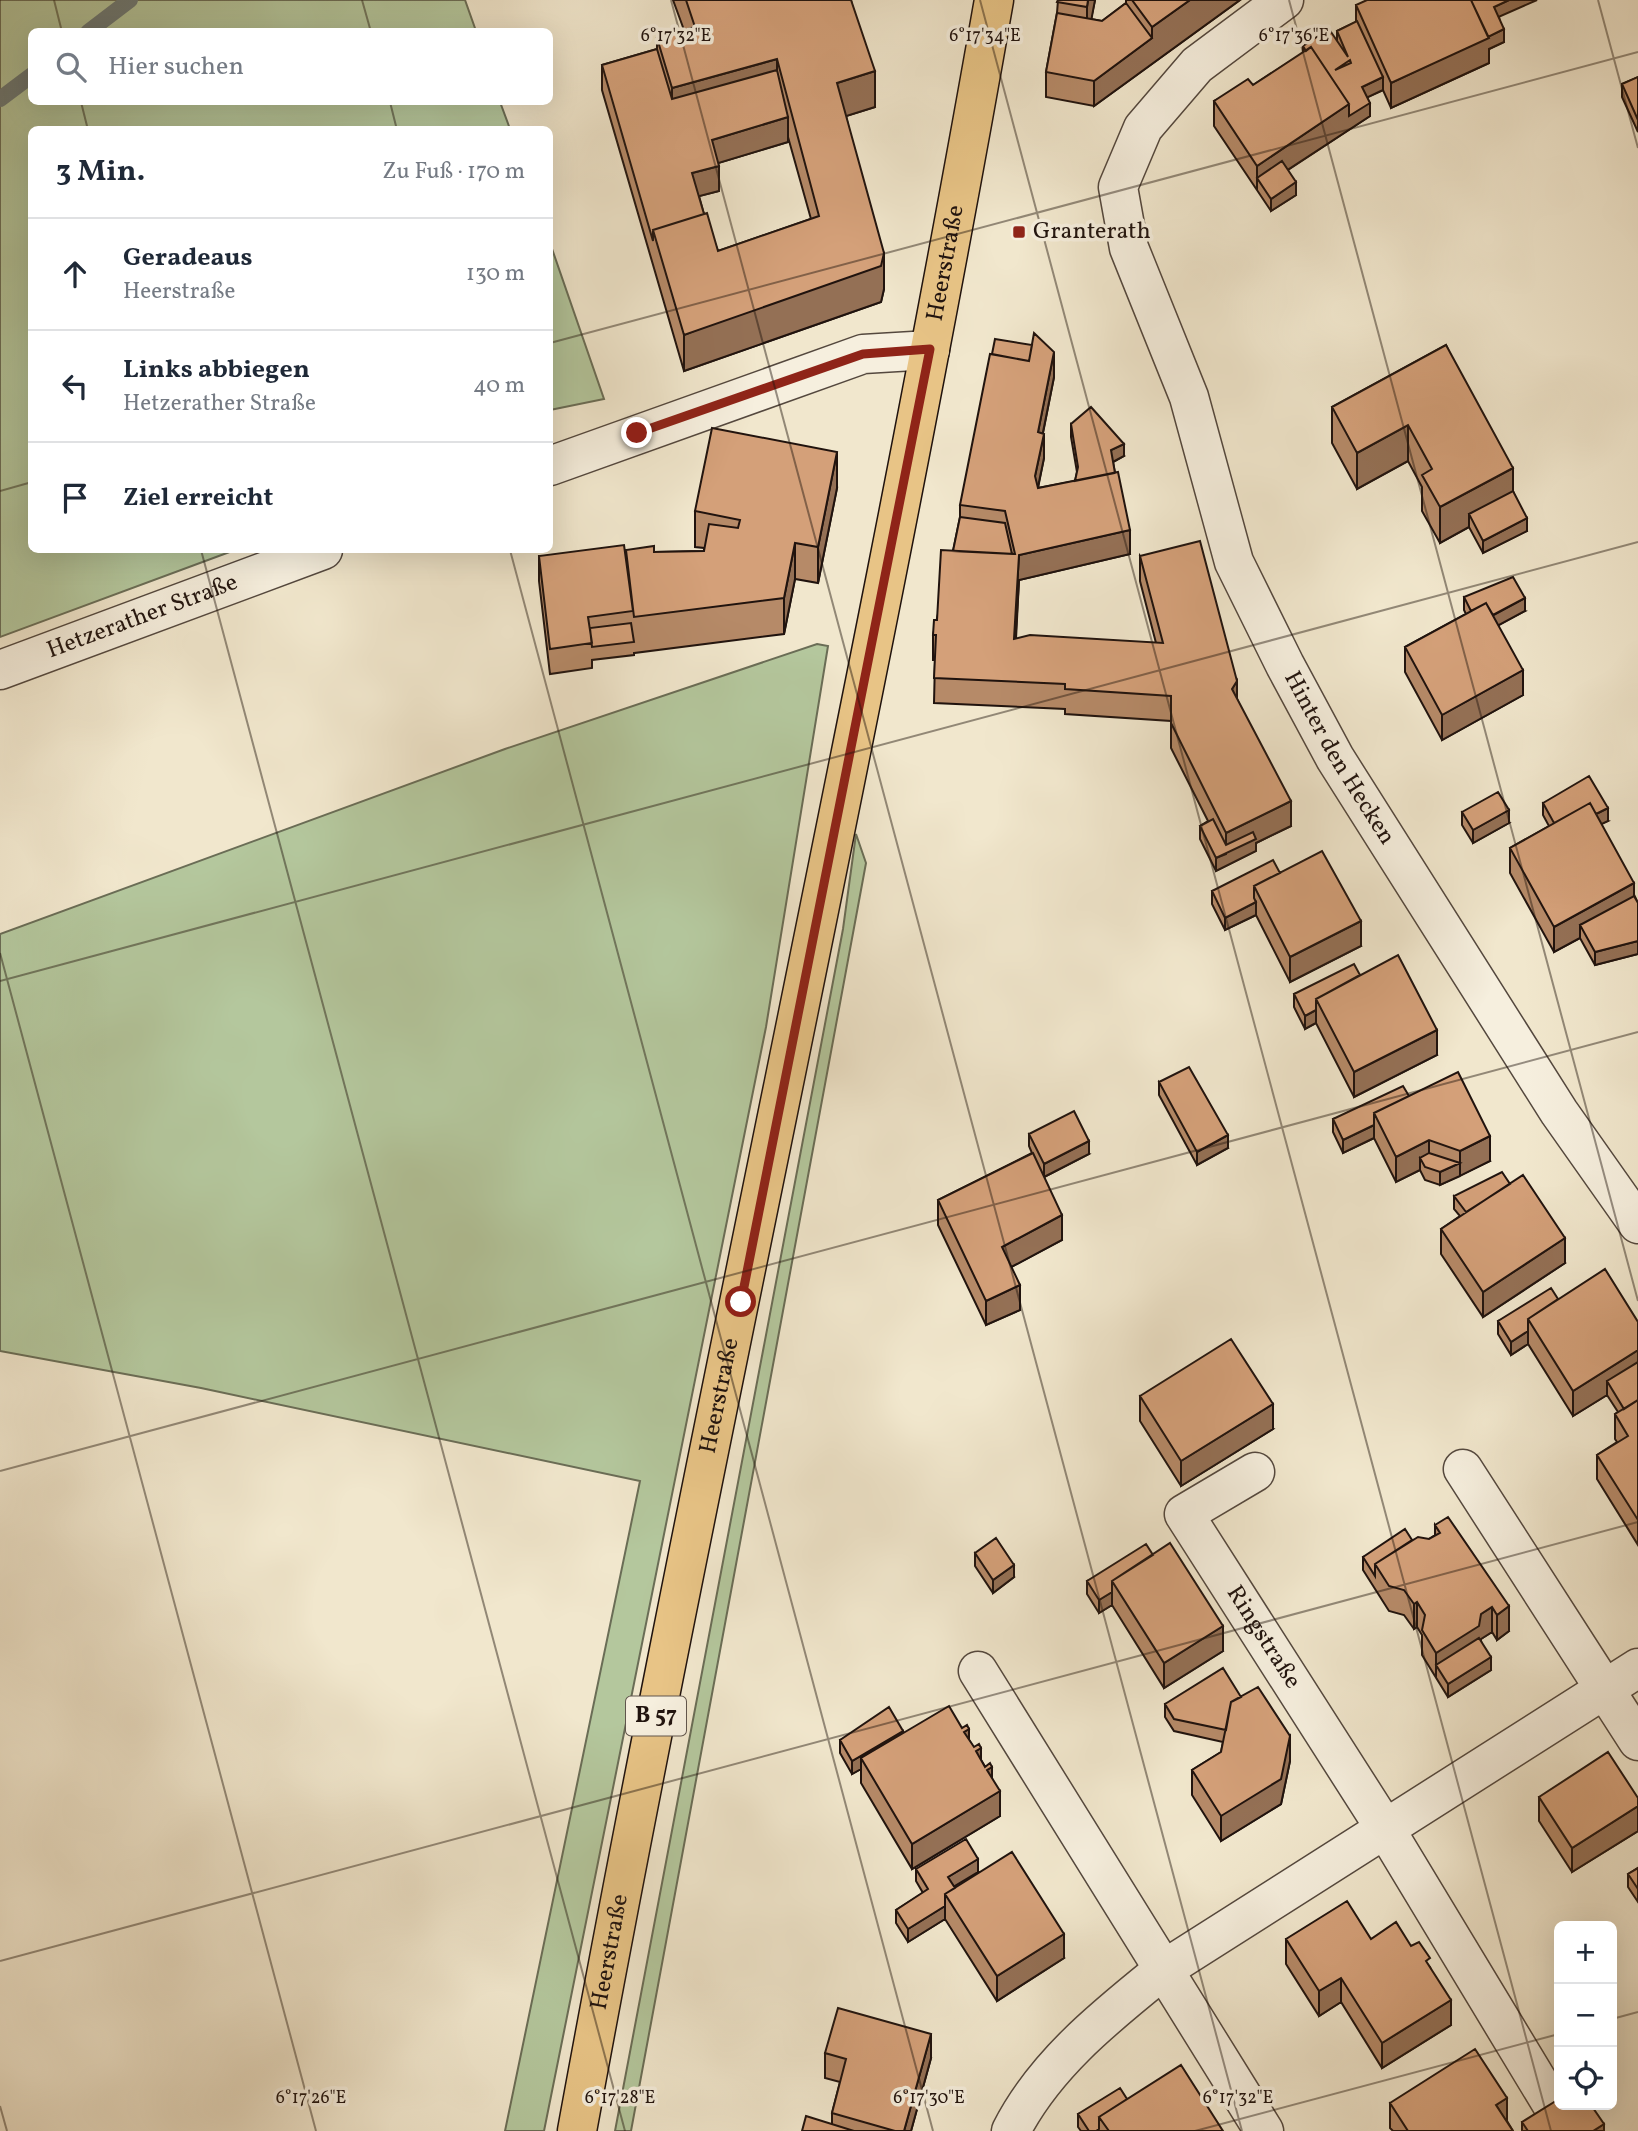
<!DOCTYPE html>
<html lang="de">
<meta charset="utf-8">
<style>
:root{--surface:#fff;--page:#f2f2f3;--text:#1f2937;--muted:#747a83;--line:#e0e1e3}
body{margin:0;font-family:Vollkorn,serif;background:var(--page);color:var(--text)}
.controls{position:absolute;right:21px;bottom:21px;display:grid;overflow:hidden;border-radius:10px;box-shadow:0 7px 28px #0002}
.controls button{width:63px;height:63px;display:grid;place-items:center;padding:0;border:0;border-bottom:2px solid var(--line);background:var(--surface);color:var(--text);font:35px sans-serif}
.stop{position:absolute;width:21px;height:21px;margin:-16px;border:5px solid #8f2418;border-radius:50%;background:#fff}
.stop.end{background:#8f2418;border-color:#fff;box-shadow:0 2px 7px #0008}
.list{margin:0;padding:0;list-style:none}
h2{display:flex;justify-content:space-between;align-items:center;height:91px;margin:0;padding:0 28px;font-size:30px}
h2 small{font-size:23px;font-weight:400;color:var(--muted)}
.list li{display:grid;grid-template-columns:46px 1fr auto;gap:21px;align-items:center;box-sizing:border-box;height:112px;padding:0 28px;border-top:2px solid var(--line)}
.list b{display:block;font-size:26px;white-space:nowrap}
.list p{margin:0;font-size:23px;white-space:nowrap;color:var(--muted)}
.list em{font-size:23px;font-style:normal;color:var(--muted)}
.icon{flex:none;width:38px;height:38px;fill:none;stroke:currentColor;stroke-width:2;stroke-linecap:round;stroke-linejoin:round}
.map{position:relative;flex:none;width:1638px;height:2131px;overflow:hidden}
.search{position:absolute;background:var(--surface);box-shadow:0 7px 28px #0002;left:28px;top:28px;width:525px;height:77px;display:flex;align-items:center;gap:18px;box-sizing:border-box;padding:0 24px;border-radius:10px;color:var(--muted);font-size:26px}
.panel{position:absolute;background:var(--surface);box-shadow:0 7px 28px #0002;left:28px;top:126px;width:525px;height:427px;border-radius:10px}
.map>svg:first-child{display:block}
</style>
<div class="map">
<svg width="1638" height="2131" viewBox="0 0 1638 2131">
<rect width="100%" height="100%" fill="#f1e7cd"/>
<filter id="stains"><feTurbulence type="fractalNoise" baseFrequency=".00286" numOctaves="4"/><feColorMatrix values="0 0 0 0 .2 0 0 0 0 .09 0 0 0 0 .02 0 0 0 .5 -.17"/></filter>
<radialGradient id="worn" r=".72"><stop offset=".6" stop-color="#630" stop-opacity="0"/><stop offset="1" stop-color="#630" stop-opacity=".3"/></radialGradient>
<path fill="#b4c79d" stroke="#6a6d56" stroke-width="2" d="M0,0H465L476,31L32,32V102H500L510,129L32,130V550H235L0,637Z
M550,243L604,399L550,410Z
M817,644L828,646L766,1027L544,2131H505L640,1481L201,1388L0,1351V934L505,749Z
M856,834L866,863L631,2131H615L843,929Z"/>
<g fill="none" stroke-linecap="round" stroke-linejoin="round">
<path stroke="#6b7a78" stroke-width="16" d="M88,32L130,0
M0,99L32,75"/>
<g stroke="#54483e" stroke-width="41">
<g id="minor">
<path id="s1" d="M1284,0L1197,65L1143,128L1118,187L1129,248L1189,397L1234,562L1285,665L1335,758L1559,1112L1638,1224"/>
<path d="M550,466L863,354L930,350"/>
<path id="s2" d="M0,670L323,550"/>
<path d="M1463,1469L1638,1741"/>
<path id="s3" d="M1255,1472L1184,1514L1386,1830L1557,2113"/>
<path d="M978,1671L1264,2131"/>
<path d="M1011,2131C1045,2064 1106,2016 1163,1970L1638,1668"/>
</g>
</g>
<g stroke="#20130e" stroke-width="41">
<g id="primary">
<path id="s4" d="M577,2131C707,1419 869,713 994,0"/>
</g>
</g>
<use href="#minor" stroke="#f6efde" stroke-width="38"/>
<use href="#primary" stroke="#e8c486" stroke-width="38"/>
</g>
<path fill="#b68a68" stroke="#20130e" stroke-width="2" fill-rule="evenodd" d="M673,0H851L875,107L846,116L884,289L881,302L684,371L602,90V65L657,49V38L684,30ZM788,137L811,219L718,251L704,214L699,196L719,191L718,163L788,142Z
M1058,0H1095L1091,19L1102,21L1126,3V0H1240L1094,106L1046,97V72L1057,13Z
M1356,5L1499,17L1504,42L1489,49V63L1391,108L1383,90L1367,97L1370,116L1288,170L1296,195L1271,211L1214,126V101L1253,85L1303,53V46L1337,41V31L1356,22Z
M1638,77V132L1622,97V84Z
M1446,345L1513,491L1527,531L1483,553L1469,527L1440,543L1422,511V487L1408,461L1357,489L1332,443V407Z
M1054,377L1043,433L1044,458L1038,488L1075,481L1077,472L1071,437V424L1124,456L1113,462L1130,554L1019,580L1016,639L1156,643L1140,581V556L1237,699L1291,826L1256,843V851L1216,871L1200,839V826L1208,821L1171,748V721L1065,714V709L934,703L935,660H933V635L953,551L960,517V505Z
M837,488L818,583L795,579L784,634L634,653V652V655L592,660V668L550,674L539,581V556L626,560V550L654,552L704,551V548L695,547V511Z
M1464,597L1525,611L1498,625L1523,695L1442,740L1405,672V647L1466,614L1464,610Z
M1543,803L1608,821L1601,824L1638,903V954L1595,965L1580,938L1554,952L1510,873V848L1549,826L1543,815Z
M1462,812L1509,823L1473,843L1462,825Z
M1280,873L1361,946L1290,982L1256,915L1225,930L1212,904V891Z
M1360,975L1437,1055L1354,1097L1316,1023L1305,1029L1294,1007V994Z
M1159,1082L1228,1148L1197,1165L1159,1095Z
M1409,1096L1490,1161L1440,1185L1425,1180L1420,1170L1396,1182L1374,1138L1343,1153L1333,1132V1119Z
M1029,1134L1089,1154L1044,1177L1062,1240L1011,1267L1020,1310L986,1325L938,1225V1200L1032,1153L1029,1146Z
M1454,1196L1565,1263L1483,1317L1441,1254V1229L1460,1216L1454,1209Z
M1558,1299L1638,1322V1545L1597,1479V1455L1617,1442L1615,1439V1414L1618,1412L1607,1395L1573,1416L1528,1344L1511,1355L1498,1334V1321Z
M1140,1396L1273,1429L1181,1486L1140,1421Z
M1435,1525L1509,1631L1497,1640L1492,1632L1481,1639V1641L1491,1670L1448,1697L1422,1655V1635L1417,1627L1414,1629L1404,1615L1389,1611L1363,1570V1557L1412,1540L1429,1539L1435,1535Z
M975,1553L1014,1577L993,1593L975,1566Z
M1153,1555L1223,1651L1164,1688L1112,1605L1099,1613L1087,1594V1581Z
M1241,1697L1290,1761L1281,1804L1221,1841L1192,1795V1770L1221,1752L1223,1742L1174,1731L1165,1717V1704Z
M903,1733L969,1740L992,1778L1000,1816L912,1869L861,1783V1769L852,1774L840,1753V1740Z
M1539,1797L1638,1798V1831L1572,1872L1539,1821Z
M1638,1868V1902L1628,1887V1874Z
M916,1869L978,1872L954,1886L955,1888L1064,1958L997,2001L945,1919L908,1942L896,1923V1910L923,1893L916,1881Z
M1286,1939L1411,1946L1430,1967L1451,2025L1382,2068L1341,2002L1319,2016L1286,1964Z
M825,2053L931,2058L911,2131H802L832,2124V2113L840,2082L825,2078Z
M1127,2099L1223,2131H1081L1078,2127V2114Z
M1390,2103L1507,2121L1513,2131H1393L1390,2128Z
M1522,2122L1604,2131H1522Z"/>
<path fill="#947055" stroke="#20130e" stroke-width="2" d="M1088,0H1095L1087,43V7Z
M1190,0H1240L1094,106V81L1152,38V27Z
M1509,0H1537L1494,19V7Z
M1504,29V42L1489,49V63L1391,108V83Z
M777,59V95L672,124V88Z
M875,71V107L837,119V83Z
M1383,77V90L1362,100V87Z
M1370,103V116L1263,186L1257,178V190V166L1349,104Z
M788,117V142L712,165V140Z
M719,166V191L692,198V173Z
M1296,182V195L1271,211V199Z
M884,253V289L881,302L684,371V335Z
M1054,352V377L1038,457V432Z
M1408,425V461L1357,489V453Z
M1044,434V458L1035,501V476Z
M1124,444V456L1111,463V450Z
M837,452V488L818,583V547Z
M1513,468V504L1469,514V527L1440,543V507Z
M1527,518V531L1483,553V541Z
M1130,530V554L1019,580L1014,664V639L1019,555Z
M795,543V579L784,634V598Z
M1525,598V611L1488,631V618Z
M1523,670V695L1442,740V715Z
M1237,681V706L1232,689Z
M1291,801V826L1256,843V851L1216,871V858L1226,854V833Z
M1608,808V821L1559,845V833Z
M1509,810V823L1473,843V830Z
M1634,883V908L1580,925V938L1554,952V927Z
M1256,902V915L1225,930V918Z
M1361,921V946L1290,982V957Z
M1638,941V954L1595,965V952Z
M1316,1010V1023L1305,1029V1016Z
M1437,1030V1055L1354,1097V1072Z
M1374,1125V1138L1343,1153V1140Z
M1228,1135V1148L1197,1165V1152Z
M1490,1136V1161L1460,1176V1151Z
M1429,1140V1165L1420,1158V1170L1396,1182V1157Z
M1089,1141V1154L1044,1177V1164Z
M1460,1163V1176L1440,1185V1172Z
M1062,1215V1240L1002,1272V1247Z
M1565,1238V1263L1483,1317V1292Z
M1020,1285V1310L986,1325V1301Z
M1528,1331V1344L1511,1355V1342Z
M1638,1350V1375L1607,1381V1395L1573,1416V1391Z
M1273,1404V1429L1181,1486V1461Z
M1014,1565V1577L993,1593V1580Z
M1112,1592V1605L1099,1613V1600Z
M1417,1602V1627L1414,1629V1604Z
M1509,1606V1631L1497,1640V1615Z
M1492,1607V1632L1481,1639L1479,1650L1436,1665V1678V1653L1481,1614Z
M1223,1626V1651L1164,1688V1663Z
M1491,1657V1670L1448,1697V1684Z
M969,1729V1753L964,1732Z
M903,1731V1744L861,1758V1769L852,1774V1761Z
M1290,1736V1761L1281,1804L1221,1841V1816Z
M981,1748V1772L976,1751Z
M992,1767V1791L987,1770Z
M1000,1791V1816L912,1869V1844Z
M1638,1806V1831L1572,1872V1848Z
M978,1859V1872L948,1890V1877Z
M945,1906V1919L908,1942V1929Z
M1064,1934V1958L997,2001V1976Z
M1341,1978V2002L1319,2016V1991Z
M1451,2000V2025L1382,2068V2043Z
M931,2034V2058L911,2131H904Z
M1507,2098V2123L1496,2105Z
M1604,2124V2131H1593Z"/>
<path fill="#d4a079" stroke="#20130e" stroke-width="2" fill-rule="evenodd" d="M686,0H851L875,71L837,83L884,253L881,266L684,335L653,230L707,213L718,251L819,216L777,59L672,88L657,38L695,27Z
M1058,0H1088L1087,7L1057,2Z
M1132,0H1190L1152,27Z
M1367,0H1471L1489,38L1391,83L1356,5Z
M1471,0H1509L1494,7L1504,29L1488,37Z
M1126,3L1152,38L1094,81L1046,72L1057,13L1102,21Z
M1357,21L1383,77L1362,87L1370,103L1349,116V104L1311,47L1306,51L1303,46L1329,29L1348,57L1337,31ZM1350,60L1351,63L1335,70Z
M1311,47L1349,104L1257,166L1214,101L1248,79L1253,85Z
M657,49L672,99L777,70L788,117L712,140L719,166L692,173L704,214L653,230V241L602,65Z
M1638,77V120L1622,84Z
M1282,161L1296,182L1271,199L1257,178Z
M1034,333L1054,352L1038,432L1044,434L1035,476L1038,488L1118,472L1130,530L1019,555L1014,639L1030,635L1163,643L1140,556L1200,541L1237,681L1232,689L1291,801L1226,833L1171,723V696L1065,689V684L934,678L936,635H933L934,620H937L941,550L1015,554L1005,511L960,505L990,354L1029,361Z
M995,339L1032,345L1029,361L992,354Z
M1446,345L1513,468L1440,507L1422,475L1432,469L1408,425L1357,453L1332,407Z
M1091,407L1124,444L1111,450L1115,473L1075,481L1078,467L1071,424Z
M712,428L837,452L818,547L795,543L784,598L634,617L626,550L654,546V552L704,551L709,524L738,528L740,520L695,511Z
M1513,491L1527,518L1483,541L1469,514Z
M960,517L1005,523L1012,554L953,551Z
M624,545L633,611L588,617L592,643L550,649L539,556Z
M1513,577L1525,598L1493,615L1486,603L1471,611L1464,597Z
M1486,603L1523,670L1442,715L1405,647Z
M631,623L634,642L592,647L590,628Z
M1589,776L1608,808L1596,814L1590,803L1554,823L1543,803Z
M1498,792L1509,810L1473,830L1462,812Z
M1590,803L1634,883L1554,927L1510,848Z
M1213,819L1226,845L1253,832L1256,839L1216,858L1200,826Z
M1322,851L1361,921L1290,957L1254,886Z
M1273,860L1280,873L1254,886V898L1256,902L1225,918L1212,891Z
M1634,896L1638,903V941L1595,952L1580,925Z
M1398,955L1437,1030L1354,1072L1316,999Z
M1354,964L1360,975L1316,999V1010L1305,1016L1294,994Z
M1189,1067L1228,1135L1197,1152L1159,1082Z
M1458,1072L1490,1136L1460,1151L1429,1140L1396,1157L1374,1113Z
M1403,1086L1409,1096L1374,1113V1125L1343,1140L1333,1119Z
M1074,1111L1089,1141L1044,1164L1029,1134Z
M1033,1153L1062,1215L1002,1247L1020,1285L986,1301L938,1200Z
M1429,1153L1460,1163L1440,1172L1425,1167L1420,1158Z
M1502,1172L1510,1184L1466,1212L1454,1196Z
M1523,1175L1565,1238L1483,1292L1441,1229Z
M1605,1269L1638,1322V1350L1573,1391L1528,1319Z
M1551,1288L1558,1299L1528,1319V1331L1511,1342L1498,1321Z
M1231,1339L1273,1404L1181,1461L1140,1396Z
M1638,1362V1400L1624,1409L1607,1381Z
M1638,1400V1520L1597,1455L1628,1436L1615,1414Z
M1448,1517L1509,1606L1497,1615L1492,1607L1481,1614L1479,1626L1436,1653L1422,1630L1425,1615L1417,1602L1414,1604L1404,1590L1389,1586L1375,1564L1418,1537L1429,1539L1440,1533L1435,1525Z
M1405,1529L1412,1540L1375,1564V1576L1363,1557Z
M996,1538L1014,1565L993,1580L975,1553Z
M1170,1543L1223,1626L1164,1663L1112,1581Z
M1146,1544L1153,1555L1112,1581V1592L1099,1600L1087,1581Z
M1479,1638L1491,1657L1448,1684L1436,1665Z
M1223,1668L1241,1697L1231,1702L1226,1730L1174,1719L1165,1704Z
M1258,1687L1290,1736L1281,1779L1221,1816L1192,1770L1221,1752L1231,1702Z
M949,1706L962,1728L967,1725L969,1729L964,1732L974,1747L979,1744L981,1748L976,1751L985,1767L990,1763L992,1767L987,1770L1000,1791L912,1844L861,1758Z
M889,1707L903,1731L852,1761L840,1740Z
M1608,1752L1638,1798V1806L1572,1848L1539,1797Z
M966,1839L978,1859L948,1877L955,1888L945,1894V1906L908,1929L896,1910L928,1889L916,1869Z
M1012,1852L1064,1934L997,1976L945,1894Z
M1638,1868V1889L1628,1874Z
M1347,1901L1371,1939L1396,1922L1411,1946L1419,1942L1430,1958L1426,1961L1451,2000L1382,2043L1341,1978L1319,1991L1286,1939Z
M838,2008L931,2034L904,2131H895L832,2113L846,2059L825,2053Z
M1475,2049L1507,2098L1496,2105L1513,2131H1408L1390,2103Z
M1181,2065L1223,2131H1109L1099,2117Z
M1120,2088L1127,2099L1099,2117V2129L1096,2131H1089L1078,2114Z
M1559,2099V2105H1591L1604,2124L1593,2131H1528L1522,2122Z
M806,2116L854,2131H802Z"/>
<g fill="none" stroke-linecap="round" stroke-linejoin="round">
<path stroke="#8f2418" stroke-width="9" d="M637,433L863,354L930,349L741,1302"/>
</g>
<path fill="none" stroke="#20130e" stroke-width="2" stroke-opacity="0.45" d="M0,0H1M54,0L62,32M362,0L371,32M671,0L1242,2131M980,0L1551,2131M1289,0L1638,1301M1598,0L1638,148M81,102L88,130M390,102L397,130M550,343L1638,52M0,491L32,482M201,550L625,2131M510,550L933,2131M0,953L316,2131M0,981L1638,542M0,1471L1638,1032M0,1961L1638,1522M1612,2019L1638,2012M0,2106L7,2131M1195,2131L1559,2034"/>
<rect fill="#8f2418" stroke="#f6efde" stroke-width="2.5" x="1012" y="225" width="14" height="14" rx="3.5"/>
<g text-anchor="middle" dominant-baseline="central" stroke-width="7" stroke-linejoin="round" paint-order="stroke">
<rect fill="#f6efde" stroke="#60554c" stroke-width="2" x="626" y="1696.5" width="60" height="39" rx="5"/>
<g font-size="23" font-weight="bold" fill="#20130e">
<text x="656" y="1716">B 57</text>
</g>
<g font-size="24" fill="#20130e" stroke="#f6efde" text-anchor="start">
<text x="1033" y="232">Granterath</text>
</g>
<g font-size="24" fill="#20130e" stroke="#f6efde">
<text stroke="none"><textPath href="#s4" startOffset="1904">Heerstraße</textPath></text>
<text stroke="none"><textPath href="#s2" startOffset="152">Hetzerather Straße</textPath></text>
<text stroke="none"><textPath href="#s1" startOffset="872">Hinter den Hecken</textPath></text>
<text stroke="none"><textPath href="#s4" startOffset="749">Heerstraße</textPath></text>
<text stroke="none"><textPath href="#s3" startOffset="229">Ringstraße</textPath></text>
<text stroke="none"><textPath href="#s4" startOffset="182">Heerstraße</textPath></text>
</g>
</g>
<g font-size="18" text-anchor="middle" fill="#20130e" stroke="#f6efde" stroke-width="7" stroke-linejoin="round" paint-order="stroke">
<text x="676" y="41">6°17'32"E</text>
<text x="985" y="41">6°17'34"E</text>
<text x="1294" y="41">6°17'36"E</text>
<text x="311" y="2103">6°17'26"E</text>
<text x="620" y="2103">6°17'28"E</text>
<text x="929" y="2103">6°17'30"E</text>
<text x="1238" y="2103">6°17'32"E</text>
</g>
<rect width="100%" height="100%" filter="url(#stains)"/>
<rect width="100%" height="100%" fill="url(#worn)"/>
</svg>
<div class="controls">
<button>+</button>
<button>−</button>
<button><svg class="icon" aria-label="locate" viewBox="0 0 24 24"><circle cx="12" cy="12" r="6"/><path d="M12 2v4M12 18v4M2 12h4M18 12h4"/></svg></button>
</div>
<div class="stop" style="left:741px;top:1302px"></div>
<div class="stop end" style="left:637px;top:433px"></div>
<div class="search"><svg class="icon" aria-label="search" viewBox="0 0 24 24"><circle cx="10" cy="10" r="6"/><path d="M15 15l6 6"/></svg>Hier suchen</div>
<section class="panel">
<h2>3 Min.<small>Zu Fuß · 170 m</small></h2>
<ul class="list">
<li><svg class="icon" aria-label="ahead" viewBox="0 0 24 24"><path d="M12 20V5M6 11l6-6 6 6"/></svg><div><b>Geradeaus</b><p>Heerstraße</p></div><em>130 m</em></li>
<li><svg class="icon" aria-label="left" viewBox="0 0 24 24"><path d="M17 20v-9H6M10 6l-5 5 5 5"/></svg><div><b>Links abbiegen</b><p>Hetzerather Straße</p></div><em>40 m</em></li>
<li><svg class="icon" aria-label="arrive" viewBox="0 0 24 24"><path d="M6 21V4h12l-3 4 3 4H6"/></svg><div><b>Ziel erreicht</b></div></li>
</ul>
</section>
</div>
